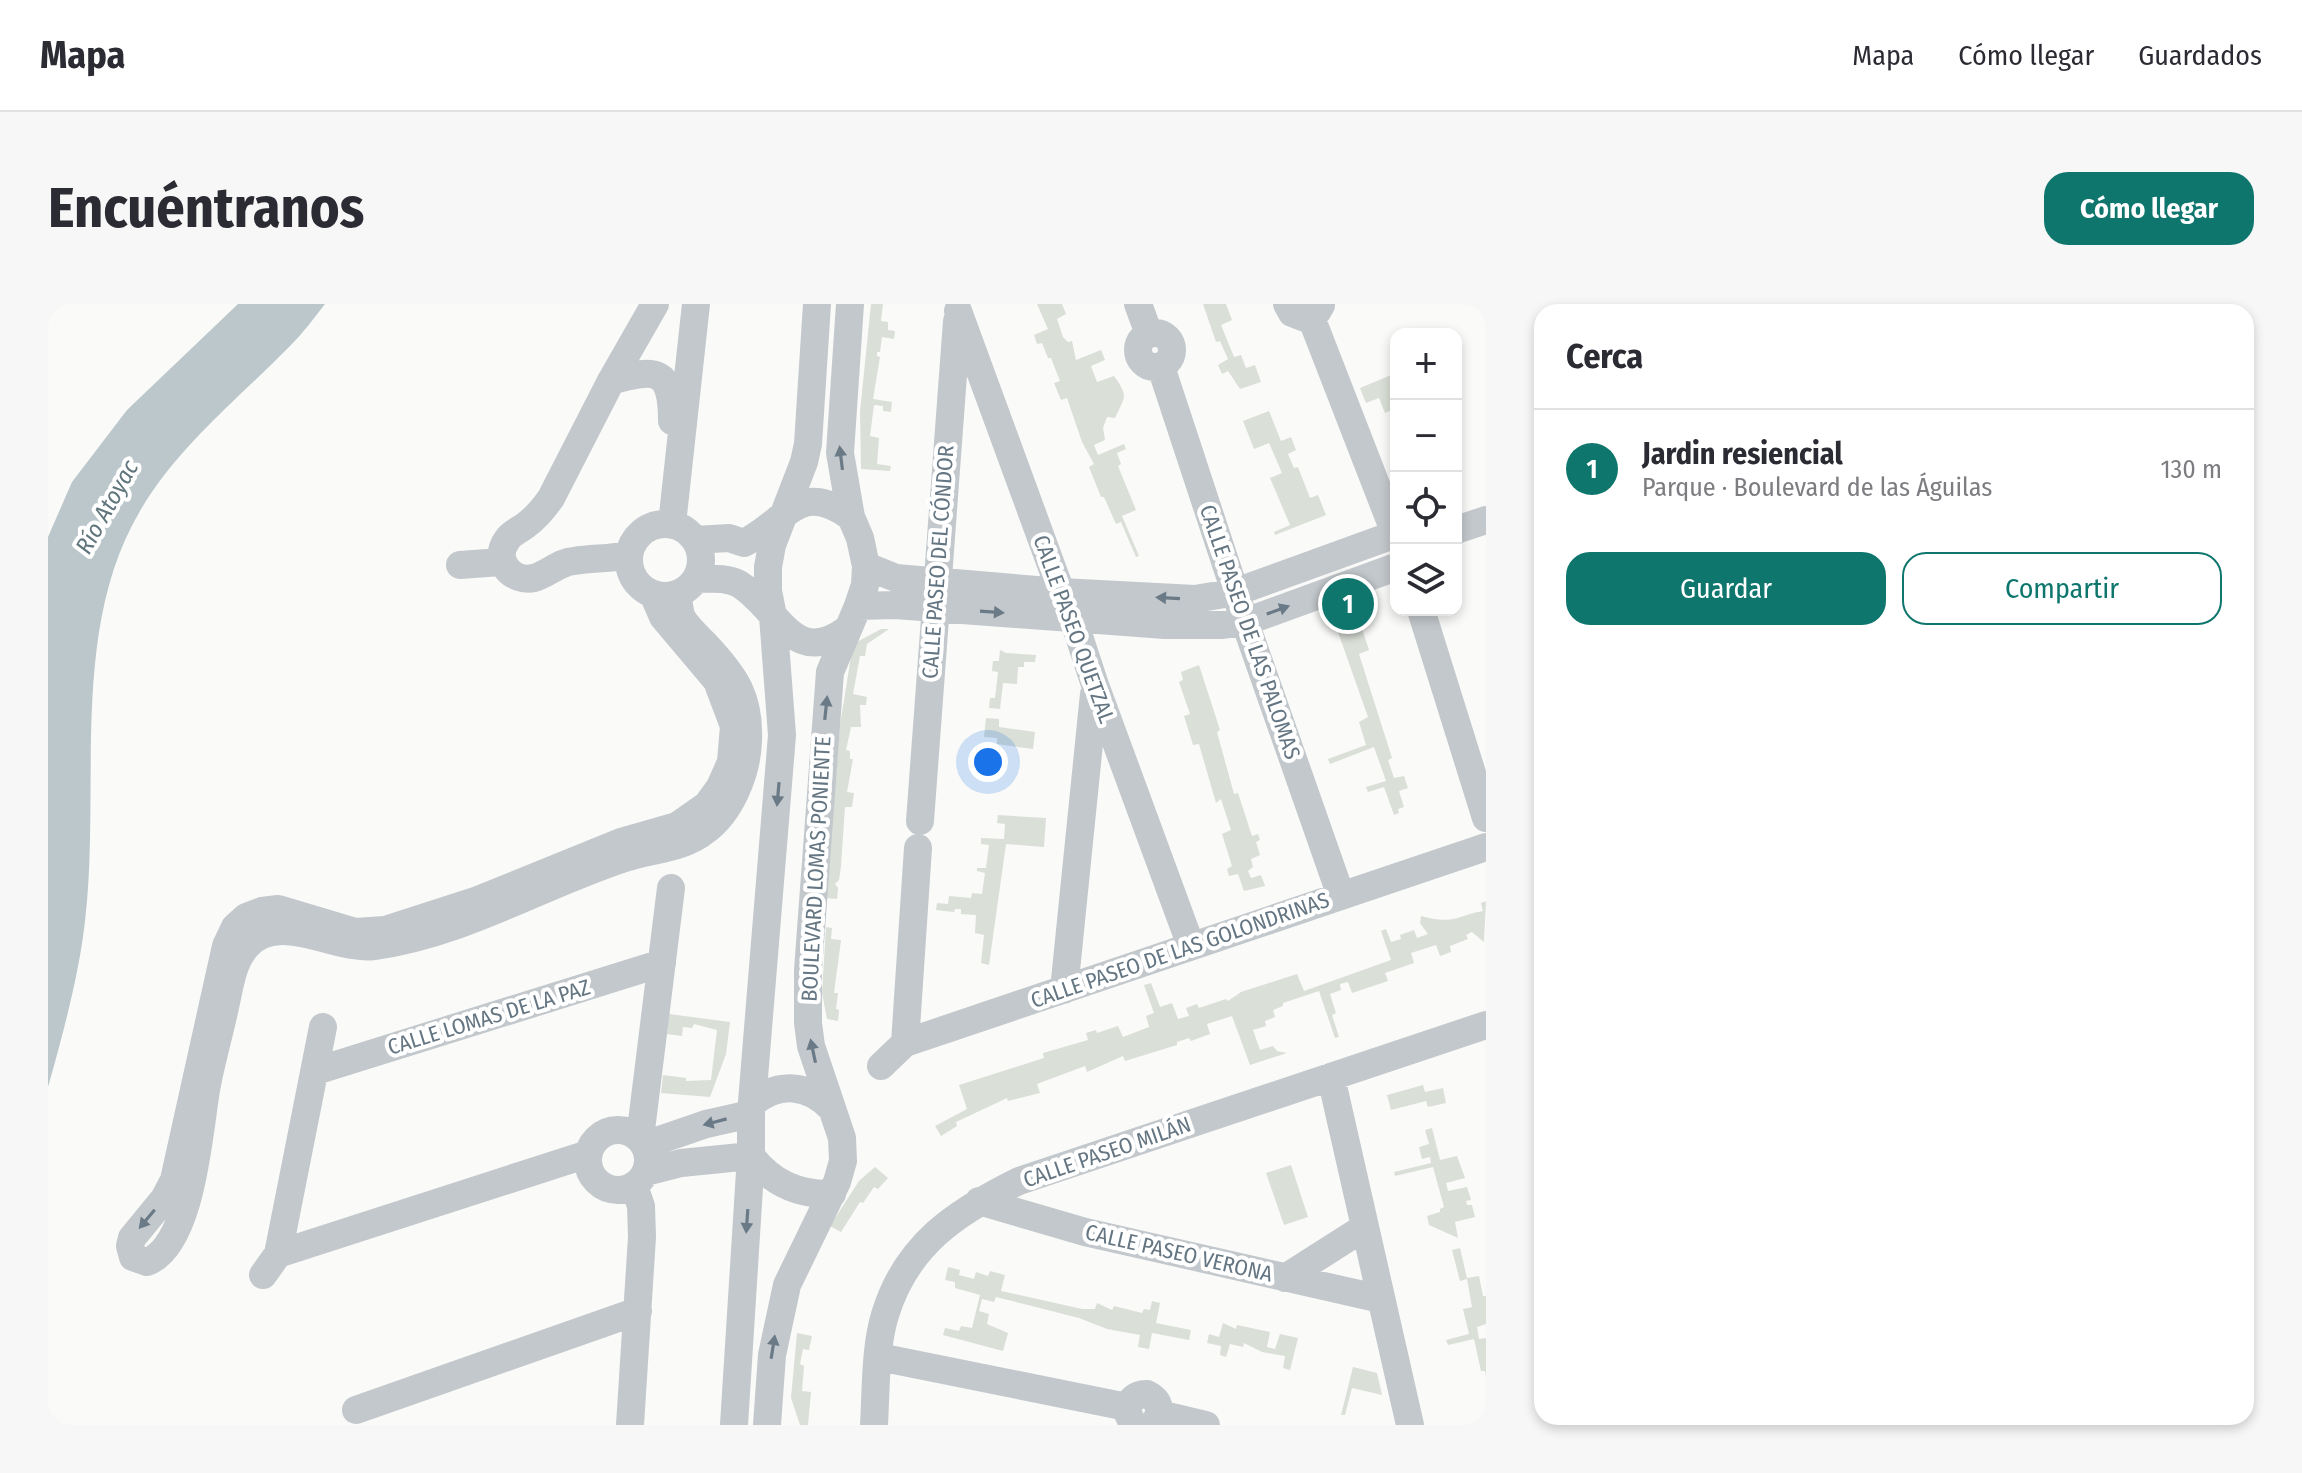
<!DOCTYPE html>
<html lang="es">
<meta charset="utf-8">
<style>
:root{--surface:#fff;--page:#f7f7f7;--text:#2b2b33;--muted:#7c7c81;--line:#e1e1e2;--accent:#0f766e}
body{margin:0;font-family:"Fira Sans Condensed",sans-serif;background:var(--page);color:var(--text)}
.controls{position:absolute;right:24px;top:24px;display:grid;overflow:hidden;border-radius:16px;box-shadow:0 4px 12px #0003}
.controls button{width:72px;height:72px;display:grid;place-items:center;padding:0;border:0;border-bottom:2px solid var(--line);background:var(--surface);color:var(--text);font:40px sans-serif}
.you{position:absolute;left:940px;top:458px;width:28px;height:28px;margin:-20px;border:6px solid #fff;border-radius:50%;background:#1a73e8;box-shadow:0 0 0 12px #1a73e833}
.badge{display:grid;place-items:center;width:52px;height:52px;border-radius:50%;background:var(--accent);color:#fff;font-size:26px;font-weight:700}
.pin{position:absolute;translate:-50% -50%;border:4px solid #fff;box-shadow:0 2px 8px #0006}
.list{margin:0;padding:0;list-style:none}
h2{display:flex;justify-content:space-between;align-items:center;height:104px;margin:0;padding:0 32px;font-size:34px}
h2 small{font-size:26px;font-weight:400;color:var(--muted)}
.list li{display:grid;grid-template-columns:52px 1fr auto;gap:24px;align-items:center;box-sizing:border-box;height:120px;padding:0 32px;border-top:2px solid var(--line)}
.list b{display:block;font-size:30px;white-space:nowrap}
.list p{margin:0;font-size:26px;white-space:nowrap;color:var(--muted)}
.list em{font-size:26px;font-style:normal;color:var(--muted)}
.actions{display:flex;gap:16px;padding:24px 32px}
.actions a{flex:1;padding:18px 0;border:2px solid var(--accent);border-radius:24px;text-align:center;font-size:28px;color:var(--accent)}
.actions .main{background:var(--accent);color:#fff}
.icon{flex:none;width:44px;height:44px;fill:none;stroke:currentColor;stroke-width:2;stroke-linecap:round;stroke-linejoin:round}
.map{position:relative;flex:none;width:1438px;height:1121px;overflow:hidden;border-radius:24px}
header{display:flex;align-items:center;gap:48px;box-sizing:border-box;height:112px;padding:0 40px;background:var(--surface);border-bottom:2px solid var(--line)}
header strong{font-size:38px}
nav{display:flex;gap:44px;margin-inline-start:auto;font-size:28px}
.intro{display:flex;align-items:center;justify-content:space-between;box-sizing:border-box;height:192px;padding:0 48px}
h1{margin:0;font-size:56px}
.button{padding:20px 36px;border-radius:24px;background:var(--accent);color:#fff;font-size:28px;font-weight:700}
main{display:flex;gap:48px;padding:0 48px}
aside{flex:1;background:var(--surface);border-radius:24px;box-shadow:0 4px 12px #0003}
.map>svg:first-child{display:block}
</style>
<header>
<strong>Mapa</strong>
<nav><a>Mapa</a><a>Cómo llegar</a><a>Guardados</a></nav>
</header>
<div class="intro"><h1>Encuéntranos</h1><a class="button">Cómo llegar</a></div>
<main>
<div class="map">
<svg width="1438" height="1121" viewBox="0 0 1438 1121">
<rect width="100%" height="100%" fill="#fafaf8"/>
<path fill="#dadfd7" d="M823,0H835L833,17L840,18V26L847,27L846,35L834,33L832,48H829V52L832,53L825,95L844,98L843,108L835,107V102L826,101L822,132L831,134L829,160L843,162L842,167L813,165L812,108Z
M989,0H1014L1018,10L1009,15L1015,33L1020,38L1024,37L1028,56L1053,46L1057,56L1043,62L1049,78L1066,72C1081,93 1077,92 1067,114L1059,113L1055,124L1057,136L1046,141L1050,151L1076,140L1078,145L1069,149L1073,160L1070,162L1088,206L1074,212L1091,252L1088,253L1073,218L1068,220L1056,193H1053L1041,163L1046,160L1034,138L1019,94L1013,96L1006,79L1012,77L1003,54H1000L994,39L989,40L986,31L1000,25Z
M1155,0H1178L1184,16L1173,21L1186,53L1193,51L1198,64L1207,61L1213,78L1192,85L1180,67L1174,70L1170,61L1180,55L1172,37L1168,38Z
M1348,69V104L1337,109L1331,94L1318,99L1312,84Z
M1221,107L1233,137L1243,133L1248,146L1240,150L1246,164L1250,163L1262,194L1270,191L1278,211L1227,231L1226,228L1242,221L1222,174L1234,169L1221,139L1206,145L1195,117Z
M1319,282L1325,298L1299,307L1302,315L1315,311L1319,323L1314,325L1321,346L1311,350L1344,454L1340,456L1346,474L1356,472L1360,484L1351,487L1356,503L1350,505L1351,509L1346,511L1336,483L1320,488L1318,483L1338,477L1326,443L1282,460L1280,455L1318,441L1311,418L1320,413L1279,297Z
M833,325H841L819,340L817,352H812L805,390L819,393L818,401H812L813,423H803L798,446L802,447V455H805L799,488L806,489L804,503H797L793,562L791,576L787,580L790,584L789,595L778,594L792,421L805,340Z
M952,346L958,349L988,351L987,358H976V363H970L969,380L955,379L952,405L941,404L942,394H947L950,368L944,367L945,357H951Z
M1151,361L1172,426L1169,428L1186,490L1190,489L1204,532L1210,530L1212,536L1208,538L1212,551L1203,555L1205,563L1200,567L1203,574L1213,571L1217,582L1196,587L1190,570L1181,572L1179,565L1184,562L1174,530L1183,526L1173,495L1168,499L1151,440L1145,441L1136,412L1142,410L1131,378L1135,376L1133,368Z
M938,414L951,415V423L987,428L985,445L949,440V434L936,433Z
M950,511L998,514L996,543L958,540L941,661L933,659L936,631L927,629L928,611L913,610V605H907L906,608L888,606L889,599L900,600L901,592L923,594L924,589L934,590L937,569L929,567V564H938L941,541L933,540V534L956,535L957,520L949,519Z
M1438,597L1436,638L1424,628L1418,631L1420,635L1402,642L1403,648L1392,652L1388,641L1363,649L1366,659L1337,669L1340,677L1304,689L1300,678L1292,680L1293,686L1282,690L1288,709L1284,711L1291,733L1287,734L1271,687L1235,699V702L1225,706L1227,713L1217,717L1218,722L1205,726L1212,746L1225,742L1229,747L1239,749L1202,761L1184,712L1159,720L1162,730L1143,737L1141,734L1129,738V741L1077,757L1075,752L1039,768L1037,762L989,780L992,789L960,797L959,794L908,818L909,822L893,832L887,822L919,805L911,781L996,754L995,749L1040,736L1038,729L1048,726L1049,729L1070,722L1075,733L1101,723L1098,712L1106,709L1096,681L1103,679L1112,703L1124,699L1130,715L1141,712L1138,704L1149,700L1151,704L1178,695L1180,697L1193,688L1249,670L1256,687L1343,656L1333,627L1338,625L1343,638L1353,635L1352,631L1366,626L1369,634L1380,630L1372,619L1373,612C1407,621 1408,612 1435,607L1433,599Z
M778,623L784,624L783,635L793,636L786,689H790L788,705L791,706L790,717L779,715L774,689Z
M621,710L682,718L678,750L662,793L613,789L615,771L638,774V777L663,776L669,726L646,720L644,724L635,723L634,732L619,730Z
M1375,781L1377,788L1395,784L1398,799L1380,803L1378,797L1343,806L1339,791Z
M1384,824L1392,856L1409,852L1417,874L1398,879L1400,887L1419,883L1423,896L1418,897L1419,901H1424L1427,913L1407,918L1410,934L1381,921L1379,912L1392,908V905L1396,903L1385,863L1347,872L1346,868L1383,859L1382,853L1374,855L1371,843L1381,840L1377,826Z
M1243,861L1260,913L1236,921L1218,869Z
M827,863L840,874L830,885L826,883L815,899L812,898L793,928L782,922L811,877Z
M1412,944L1419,974L1431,972L1435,992H1438V1020L1429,1023L1431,1035L1438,1034V1072L1437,1067H1433L1426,1035L1400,1041L1398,1036L1421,1030L1415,1005L1424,1003L1419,975L1412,977L1404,946Z
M900,963L912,966L911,971L926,975L928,968L940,972L942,967L957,971L953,987L1034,1005H1047L1049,999L1064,1006L1066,1002L1094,1009L1096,1005L1102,1006L1104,997L1112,999L1108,1019L1143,1026L1141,1036L1104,1029L1101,1045L1090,1043L1092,1031L1059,1025L1031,1014L948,993L946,998L934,995L931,1007L941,1010L939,1020L960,1029L955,1047L895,1031L897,1024L911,1027L913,1022L924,1024L932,991L907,984V978L897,976Z
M1175,1019L1188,1025L1189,1021L1222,1028L1219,1043L1227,1045L1232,1030L1250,1034L1242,1066L1235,1064L1237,1052L1214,1048L1196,1039L1195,1043L1182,1040L1178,1053L1172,1051L1173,1042L1159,1039L1161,1030L1171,1033Z
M749,1029L764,1032L761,1046L755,1045L752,1060L756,1062L754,1087L763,1088L760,1121H752L743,1094Z
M1305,1063L1329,1069L1334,1091L1304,1084L1297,1111H1293Z"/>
<path fill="#bbc7cb" d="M190,0H277C266,14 255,29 242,42C190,95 130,142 92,207C21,327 53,484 37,617C31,671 15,730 0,783V233L24,178L79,106Z"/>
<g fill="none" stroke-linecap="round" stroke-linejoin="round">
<path stroke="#c3c8cc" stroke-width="28" d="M1090,0L1101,30
M1239,0L1244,9L1257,14L1269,8L1273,1
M910,7L1013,288L1025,314L1047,381L1143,642
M1263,13L1348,232
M1090 46a17 17 0 1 1 34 0a17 17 0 1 1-34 0Z
M1113,63L1197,318L1293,592
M563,77C608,64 624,64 624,117
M581 256a36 36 0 1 1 72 0a36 36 0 1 1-72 0Z
M624,220L648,0
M1408,226L1438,216
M647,236L681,234L696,239C740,217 750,175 803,213
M581,251C562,255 545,254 526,257C511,258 500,270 486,274C464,279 444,256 459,236C463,229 472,226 478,221C489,213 496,204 503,194L563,77L607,0
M412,261L453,258
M818,262L848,274L1013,288L1147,295L1188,288L1348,230
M648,275C663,275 678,273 691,280C730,303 745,365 798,326
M605,290L615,313L669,377L686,422L683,458L672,483L659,501L629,522L573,538L430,596L337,626L307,628L230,605L214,607L198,613L187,623L178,642L126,876L116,895L84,934L82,942L85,953L99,958C144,941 151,827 158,786C163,758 171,731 177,703C182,682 184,658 199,642C231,606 286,647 326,642C415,630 494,581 577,554C604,545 635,545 657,527C683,508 699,469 700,437C702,393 687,372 658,341C650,333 640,324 634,314C631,307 631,297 629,290
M810,302L847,301L1117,321H1175L1197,318L1348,263
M1373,306L1438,514
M872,517L909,17
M1016,686L1046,390
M857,739L870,544
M833,762L857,739L1438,543
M268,767L614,659
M1283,773L1362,1121
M704,800C730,777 761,780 784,805
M540 856a30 30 0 1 1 60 0a30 30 0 1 1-60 0Z
M592,834L623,584
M597,841L658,820L703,810
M598,868L633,859L703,852C724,879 750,891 784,890
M931,897L1037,928L1333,995
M230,950L540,850
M215,971L230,950L275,723
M1237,974L1317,923
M831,1053L1079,1103
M308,1106L590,1007
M1112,1110L1158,1121
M1084,1118L1080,1110C1079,1097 1087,1090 1099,1090C1113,1097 1115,1110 1104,1121
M582,1121L594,933L593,902L586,882
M686,1121L703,852V810L734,431L725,312L720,287V263L724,241L756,158L760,140L769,0
M719,1121L724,1051L739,981L789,878L795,857L794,834L763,742L760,719V666L782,368L810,302L817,281L818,262L812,234L803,213L792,149L802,0
M826,1121C828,1087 827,1043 837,1011C858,941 908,908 971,877L1438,721"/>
</g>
<defs><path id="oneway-solid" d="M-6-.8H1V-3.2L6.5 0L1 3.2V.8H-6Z" transform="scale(2)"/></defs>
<g fill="#6a7a87">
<use href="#oneway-solid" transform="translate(793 154) rotate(-97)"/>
<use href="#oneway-solid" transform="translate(1120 294) rotate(-177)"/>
<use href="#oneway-solid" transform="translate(1230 306) rotate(-20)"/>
<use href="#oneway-solid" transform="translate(944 308) rotate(4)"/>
<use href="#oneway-solid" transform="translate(778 404) rotate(-84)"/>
<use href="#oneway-solid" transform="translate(730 490) rotate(95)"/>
<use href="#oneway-solid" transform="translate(765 747) rotate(-102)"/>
<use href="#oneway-solid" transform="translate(667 818) rotate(165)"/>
<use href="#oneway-solid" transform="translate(99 915) rotate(130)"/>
<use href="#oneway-solid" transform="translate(699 917) rotate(94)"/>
<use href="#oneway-solid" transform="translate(725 1043) rotate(-81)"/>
</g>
<g text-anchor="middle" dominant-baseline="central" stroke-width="8" stroke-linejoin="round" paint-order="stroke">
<g font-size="22" fill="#657683" stroke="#fff">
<text transform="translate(890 258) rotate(-86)">CALLE PASEO DEL CÓNDOR</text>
<text transform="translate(1026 325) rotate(70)">CALLE PASEO QUETZAL</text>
<text transform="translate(1202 328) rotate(71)">CALLE PASEO DE LAS PALOMAS</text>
<text transform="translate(768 565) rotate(-87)">BOULEVARD LOMAS PONIENTE</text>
<text transform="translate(1132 646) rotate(-19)">CALLE PASEO DE LAS GOLONDRINAS</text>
<text transform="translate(441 713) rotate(-17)">CALLE LOMAS DE LA PAZ</text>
<text transform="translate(1059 848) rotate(-19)">CALLE PASEO MILÁN</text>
<text transform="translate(1131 949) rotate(13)">CALLE PASEO VERONA</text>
</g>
<g font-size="24" font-style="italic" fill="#60757c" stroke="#fff">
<text transform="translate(59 203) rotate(-61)">Río Atoyac</text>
</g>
</g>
</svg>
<div class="controls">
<button>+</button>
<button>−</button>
<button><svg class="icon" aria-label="locate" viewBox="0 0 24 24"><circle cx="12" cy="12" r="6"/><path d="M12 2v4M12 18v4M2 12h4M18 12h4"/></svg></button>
<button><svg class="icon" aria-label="layers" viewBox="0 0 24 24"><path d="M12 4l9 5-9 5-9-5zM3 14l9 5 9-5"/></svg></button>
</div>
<div class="you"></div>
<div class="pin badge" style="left:1300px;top:300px">1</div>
</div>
<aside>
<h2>Cerca<small></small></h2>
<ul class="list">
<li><span class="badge">1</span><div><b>Jardin resiencial</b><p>Parque · Boulevard de las Águilas</p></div><em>130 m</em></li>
</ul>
<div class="actions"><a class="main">Guardar</a><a>Compartir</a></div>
</aside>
</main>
